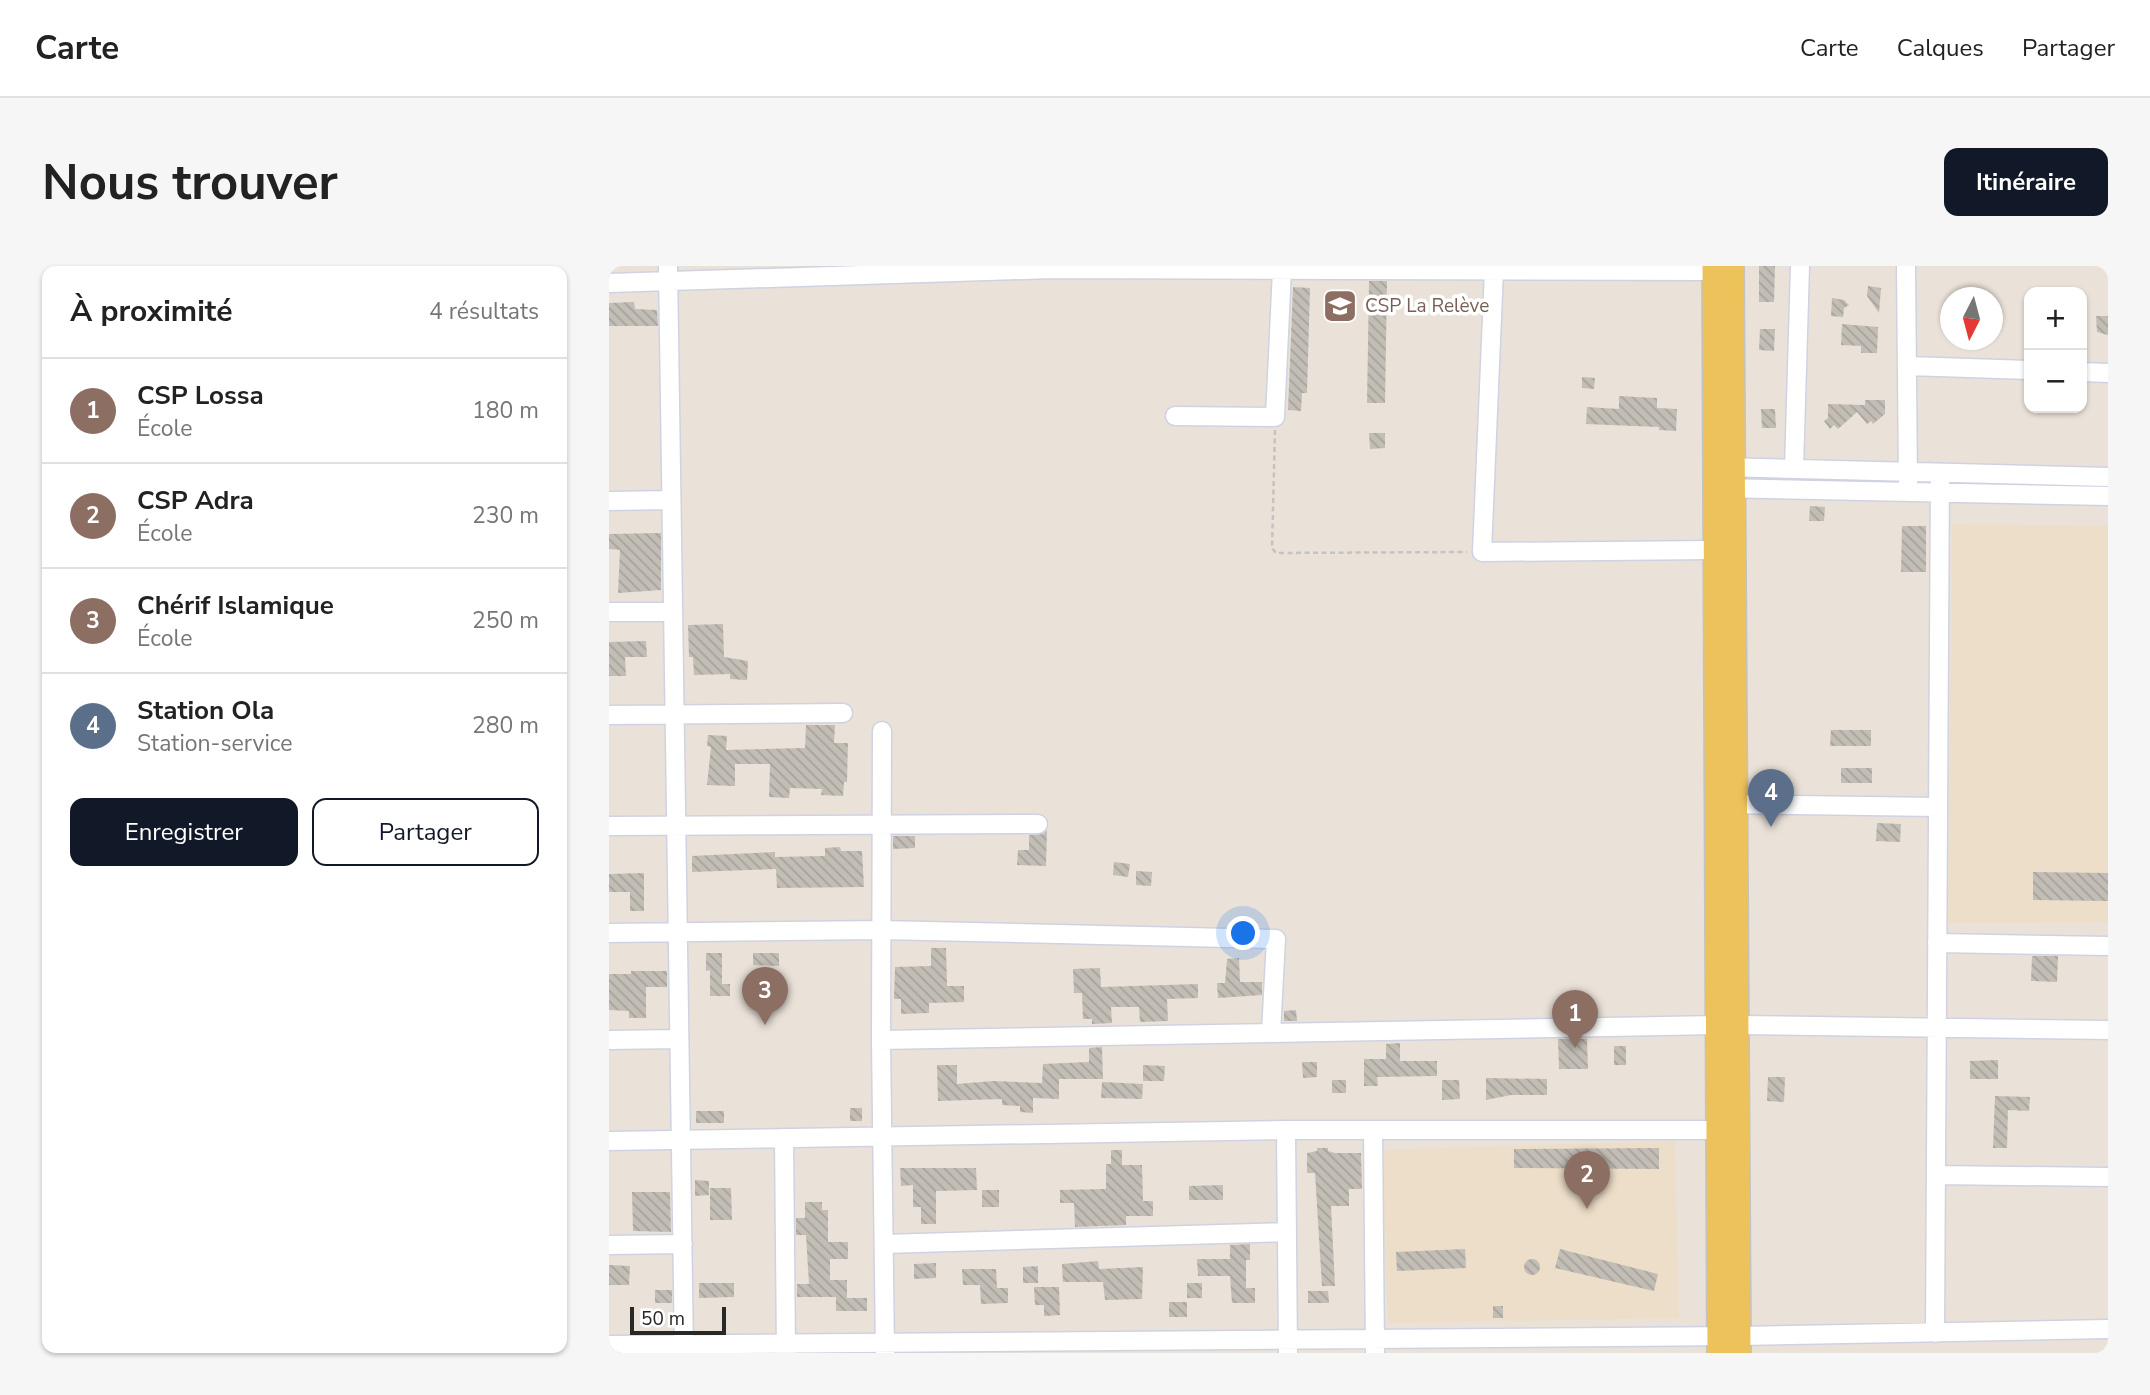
<!DOCTYPE html>
<html lang="fr">
<meta charset="utf-8">
<style>
:root{--surface:#fff;--page:#f6f6f6;--text:#222;--muted:#767676;--line:#e0e0e0;--accent:#111827}
body{margin:0;font-family:"Nunito Sans",sans-serif;background:var(--page);color:var(--text)}
.controls{position:absolute;right:21px;top:21px;display:grid;overflow:hidden;border-radius:14px;box-shadow:0 2px 5px #0004}
.controls button{width:63px;height:63px;display:grid;place-items:center;padding:0;border:0;border-bottom:2px solid var(--line);background:var(--surface);color:var(--text);font:35px sans-serif}
.compass{position:absolute;left:1331px;top:21px;width:63px;height:63px;border-radius:50%;background:var(--surface);box-shadow:0 2px 5px #0004;rotate:186deg}
.scale{position:absolute;left:21px;bottom:18px;width:96px;box-sizing:border-box;padding-left:7px;border:4px solid #282828;border-top:0;font-size:19px;line-height:24px;white-space:nowrap;color:#282828;-webkit-text-stroke:5px #fff;paint-order:stroke}
.you{position:absolute;left:635px;top:668px;width:24px;height:24px;margin:-18px;border:5px solid #fff;border-radius:50%;background:#1a73e8;box-shadow:0 0 0 10px #1a73e833}
.badge{display:grid;place-items:center;width:46px;height:46px;border-radius:50%;background:var(--accent);color:#fff;font-size:23px;font-weight:700}
.pin{position:absolute;translate:-50% -58px;filter:drop-shadow(0 2px 4px #0008)}
.pin::after{content:'';position:absolute;top:37px;width:24px;height:21px;background:inherit;clip-path:polygon(0 0,100% 0,50% 100%)}
.list{margin:0;padding:0;list-style:none}
h2{display:flex;justify-content:space-between;align-items:center;height:91px;margin:0;padding:0 28px;font-size:30px}
h2 small{font-size:23px;font-weight:400;color:var(--muted)}
.list li{display:grid;grid-template-columns:46px 1fr auto;gap:21px;align-items:center;box-sizing:border-box;height:105px;padding:0 28px;border-top:2px solid var(--line)}
.list b{display:block;font-size:26px;white-space:nowrap}
.list p{margin:0;font-size:23px;white-space:nowrap;color:var(--muted)}
.list em{font-size:23px;font-style:normal;color:var(--muted)}
.actions{display:flex;gap:14px;padding:21px 28px}
.actions a{flex:1;padding:16px 0;border:2px solid var(--accent);border-radius:14px;text-align:center;font-size:24px;color:var(--accent)}
.actions .main{background:var(--accent);color:#fff}
.map{position:relative;flex:none;width:1499px;height:1087px;overflow:hidden;border-radius:14px}
header{display:flex;align-items:center;gap:42px;box-sizing:border-box;height:98px;padding:0 35px;background:var(--surface);border-bottom:2px solid var(--line)}
header strong{font-size:33px}
nav{display:flex;gap:38px;margin-inline-start:auto;font-size:24px}
.intro{display:flex;align-items:center;justify-content:space-between;box-sizing:border-box;height:168px;padding:0 42px}
h1{margin:0;font-size:49px}
.button{padding:18px 32px;border-radius:14px;background:var(--accent);color:#fff;font-size:24px;font-weight:700}
main{display:flex;gap:42px;padding:0 42px}
aside{flex:1;background:var(--surface);border-radius:14px;box-shadow:0 2px 5px #0004}
.map>svg:first-child{display:block}
</style>
<header>
<strong>Carte</strong>
<nav><a>Carte</a><a>Calques</a><a>Partager</a></nav>
</header>
<div class="intro"><h1>Nous trouver</h1><a class="button">Itinéraire</a></div>
<main>
<aside>
<h2>À proximité<small>4 résultats</small></h2>
<ul class="list">
<li><span class="badge" style="background:#8d6e63">1</span><div><b>CSP Lossa</b><p>École</p></div><em>180 m</em></li>
<li><span class="badge" style="background:#8d6e63">2</span><div><b>CSP Adra</b><p>École</p></div><em>230 m</em></li>
<li><span class="badge" style="background:#8d6e63">3</span><div><b>Chérif Islamique</b><p>École</p></div><em>250 m</em></li>
<li><span class="badge" style="background:#5c6f8a">4</span><div><b>Station Ola</b><p>Station-service</p></div><em>280 m</em></li>
</ul>
<div class="actions"><a class="main">Enregistrer</a><a>Partager</a></div>
</aside>
<div class="map">
<svg width="1499" height="1087" viewBox="0 0 1499 1087">
<defs>
<pattern id="building-back-hatch" width="6" height="6" patternUnits="userSpaceOnUse" patternTransform="scale(1.75)"><rect width="6" height="6" fill="#c2bdb5"/><path d="M-1 5l2 2M0 0l6 6M5-1l2 2" fill="none" stroke="#a7a29c"/></pattern>
</defs>
<rect width="100%" height="100%" fill="#eae2d9"/>
<path fill="#ecdec8" d="M1343,258L1499,260V656L1339,657Z
M1066,875L1070,1052L779,1057L772,884Z"/>
<path fill="url(#building-back-hatch)" d="M1150,0H1166L1165,36H1150Z
M760,15H778L776,137H758Z
M1259,20L1272,22L1270,47L1258,30Z
M684,21L701,22L698,127H693L692,145L679,144Z
M1223,32L1235,34L1240,39L1235,42L1234,51L1222,50Z
M25,36L26,43L48,44L49,60H0V37Z
M1487,50H1499V69L1488,66Z
M1233,58L1269,61L1268,87H1252V80L1232,79Z
M1151,63H1166L1165,85L1150,84Z
M973,111L986,112L985,123L973,122Z
M1010,130L1048,132V142L1068,143L1067,165L1050,164V161L977,158L978,141L1010,143Z
M1256,134H1276V148L1264,158L1262,155L1258,158L1248,146L1229,163L1225,159L1221,163L1215,155L1219,152V138L1256,139Z
M1152,143H1166L1167,162H1153Z
M760,167H776V182L761,183Z
M1201,240L1216,241L1215,255H1200Z
M1293,260H1317V306H1292Z
M52,267V324L9,327L11,284L0,283V268Z
M114,358L115,391L139,395L138,414L121,413V408L85,409L84,391H80L79,359Z
M37,375L38,391H16L17,410H0V376Z
M197,459H226L225,477H239L238,516H235L234,530L212,529L213,523L181,522L180,532L160,531L161,498H126V520L98,519L102,481L98,480L99,469L118,470L117,484L196,482Z
M1222,464H1262V480H1221Z
M1232,502H1263V517H1232Z
M1268,557L1292,558L1291,576L1267,575Z
M438,564L437,600L408,599L409,584H420V569L434,568Z
M284,570H306V582L284,583Z
M231,581L232,585H253L255,621L168,622L167,603L83,606V590L166,586V591L216,590V582Z
M505,596L521,598L519,611L504,609Z
M527,605L543,606L542,620L527,619Z
M1424,606L1499,607V635L1424,634Z
M35,607V645H21V626H0V608Z
M322,682H337L338,720H355V736L320,737V747L292,748V733H285L286,701L322,700Z
M97,687H113V718H121V730H101V704L97,705Z
M144,687H170V700L144,699Z
M1423,690H1449L1448,716L1422,715Z
M630,692L631,716H653V729L609,732L608,717H616L618,693Z
M491,702L492,721L589,718V732L558,733L559,755L531,756L530,741H502L503,757L483,758V753H474L473,727H465L464,703Z
M22,705H58V721H37V752H20V745L0,744V708H22Z
M687,744L688,755H675V745Z
M949,773H978L979,803H950Z
M791,777V795H828V810L768,811L769,820H755V793H777V778Z
M1005,780H1017V799H1005Z
M493,781L494,813H450V833L424,832V847L411,846V840L393,839V833L329,835L328,799H348V818L384,815L433,817L434,798L480,796V782Z
M1389,794V813H1361V795Z
M693,796H708V811L694,812Z
M534,799L556,800L555,815H534Z
M1159,811H1176L1175,836L1158,835Z
M877,812L938,813V829H902L877,834Z
M723,814H737V827H723Z
M833,814H850L851,833L833,834Z
M493,816L534,818L533,833L492,832Z
M1386,830L1421,831L1420,845L1399,844L1398,882H1384Z
M241,842H253V855H241Z
M87,845H115V857H87Z
M708,882H719V885L726,887H752L753,923H740V940H722L726,1020H713L706,907H698V887L708,885Z
M1050,882V903L905,902V883Z
M502,884H513V899H533L534,935H544V950H517V959L466,961L465,937H451V924L497,923V898H502Z
M291,902H367L368,924L327,925V958H312V941H304V919L292,920Z
M86,914L100,915V929L86,930Z
M614,919V934H580V920Z
M101,922H122L123,954H101Z
M373,924H390V941H373Z
M23,926H61L62,966L24,965Z
M196,936H213V944H219V976H239V993H221V1014H238V1032H258V1045H227V1031H188V1018H200L197,969H187V952H196Z
M641,978V994H637V1022H646V1037H623L621,1010H589L588,993H621V979Z
M856,983L857,1002L788,1005L787,986Z
M951,983L1049,1008L1045,1025L946,1002Z
M915 1001a8 8 0 1 1 16 0a8 8 0 1 1-16 0Z
M489,995L490,1003L534,1001L533,1033L496,1034L494,1016H454L453,998Z
M327,997V1012L305,1013V998Z
M0,999L21,1000L20,1019H0Z
M429,1000V1017H414V1001Z
M353,1003H387L388,1022H399V1037L372,1038L371,1019H354Z
M90,1017H125V1031L90,1032Z
M578,1017H593V1032H578Z
M425,1021H450L451,1049L435,1050V1039H426Z
M46,1024H63V1037H46Z
M699,1025H719L720,1037H699Z
M560,1036H578V1051H560Z
M884,1040H894V1052H884Z"/>
<g fill="none" stroke-linecap="round" stroke-linejoin="round">
<g stroke="#cfd3e1" stroke-width="21">
<path id="minor" d="M59,0L75,1087
M1297,0L1299,217
M885,4L873,286L1104,284
M0,17L444,3L1105,5
M1299,100L1420,104
M1473,106L1499,107
M566,150L666,151L673,4
M1114,201L1499,211
M1185,203L1191,0
M1111,222L1499,230
M0,235L62,234
M0,346H64
M0,449L234,447
M273,465L272,774L276,1087
M1114,538L1329,541
M0,560L429,558
M0,667L272,664L667,673L662,767
M1328,677L1499,680
M1128,759L1499,764
M0,774L70,773
M272,774L1110,759
M677,864L679,1087
M764,864L766,1087
M175,872L177,1087
M0,875L677,864H1121
M1327,909L1499,911
M275,978L678,966
M0,979L74,978
M1326,1067L1331,207
M0,1079L1129,1070L1499,1063"/>
</g>
<g stroke="#c3c3c3" stroke-width="26">
<path id="major" d="M1105,0L1110,1087
M1123,0L1130,1087"/>
</g>
<path stroke="#c3c3c3" stroke-width="2.5" stroke-dasharray="5 3.5" stroke-linecap="butt" d="M666,164L663,282L667,287L858,286"/>
<use href="#minor" stroke="#fff" stroke-width="18"/>
<use href="#major" stroke="#eec25a" stroke-width="23"/>
</g>
<defs>
<g id="school-square" transform="scale(1.75)"><rect x="-9" y="-9" width="18" height="18" rx="4" fill="#8d6e63" stroke="#fff"/><path d="M0-5L7-2L0 1L-7-2ZM-4 1L0 2.5L4 1V4Q0 6-4 4Z" fill="#fff"/></g>
</defs>
<g fill-rule="evenodd">
<use href="#school-square" x="731" y="40"/>
</g>
<g text-anchor="middle" dominant-baseline="central" stroke-width="7" stroke-linejoin="round" paint-order="stroke">
<g font-size="19" fill="#785e54" stroke="#fff" text-anchor="start">
<text x="756" y="40">CSP La Relève</text>
</g>
</g>
</svg>
<div class="controls">
<button>+</button>
<button>−</button>
</div>
<svg class="compass" viewBox="-18 -18 36 36"><path d="M0-13l5 13h-10z" fill="#e53935"/><path d="M0 13l5-13h-10z" fill="#767676"/></svg>
<div class="scale">50 m</div>
<div class="you"></div>
<div class="pin badge" style="left:966px;top:782px;background:#8d6e63">1</div>
<div class="pin badge" style="left:978px;top:943px;background:#8d6e63">2</div>
<div class="pin badge" style="left:156px;top:759px;background:#8d6e63">3</div>
<div class="pin badge" style="left:1162px;top:561px;background:#5c6f8a">4</div>
</div>
</main>
